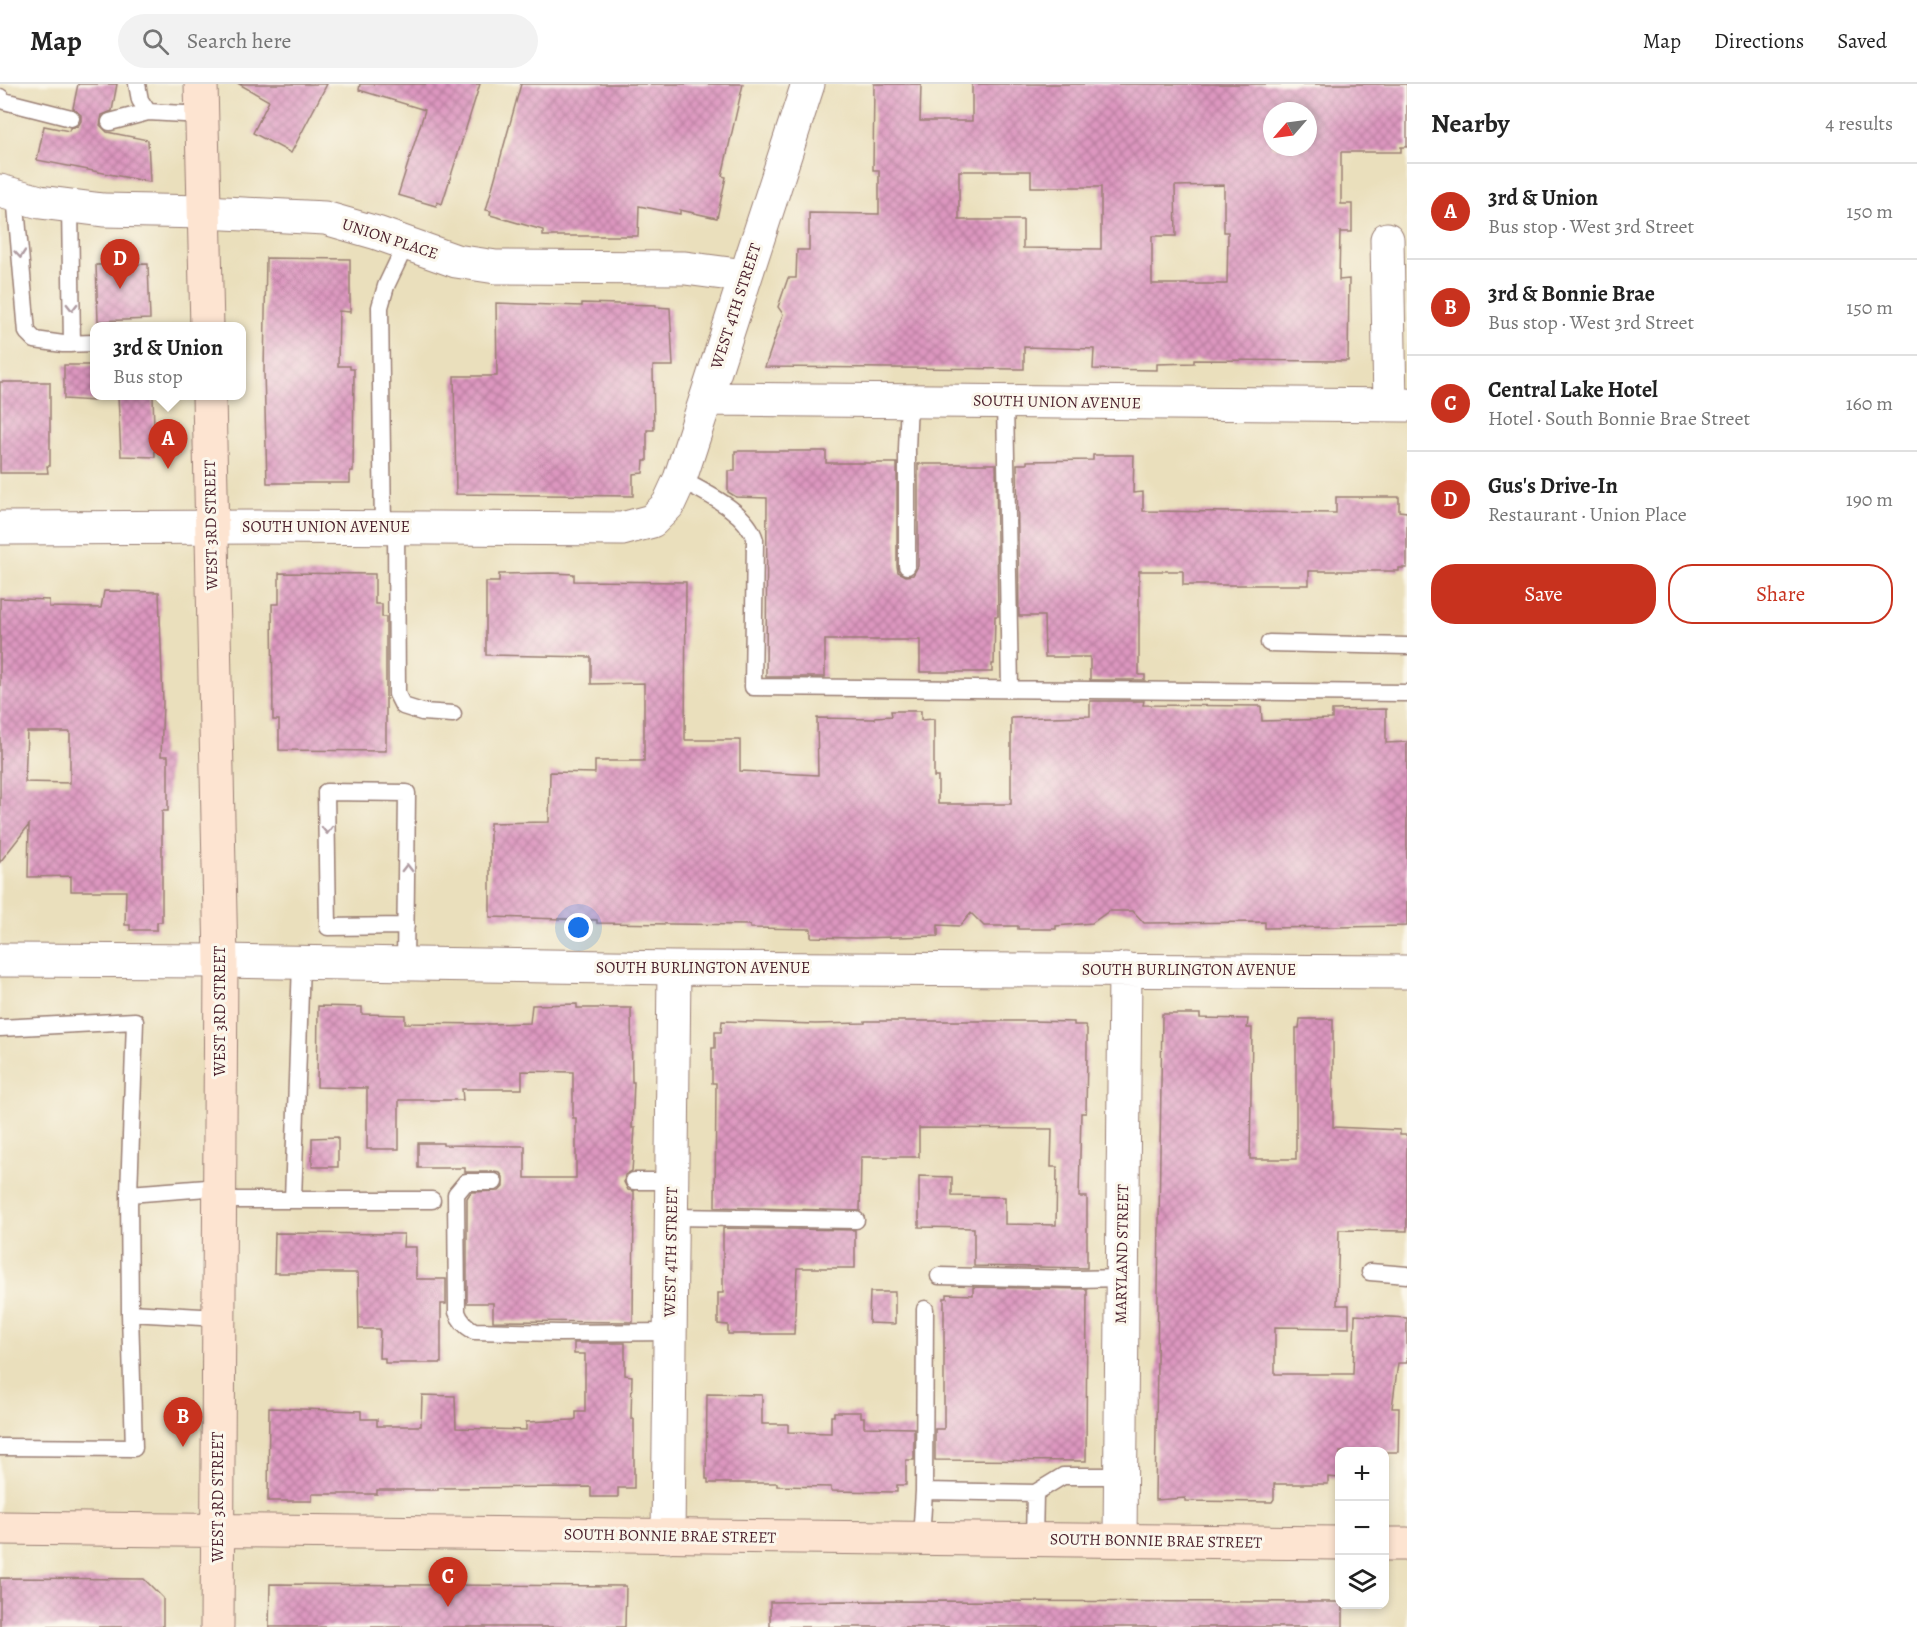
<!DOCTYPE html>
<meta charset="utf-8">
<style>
:root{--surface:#fff;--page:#f2f2f2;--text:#222;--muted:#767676;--line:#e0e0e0;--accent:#c8321e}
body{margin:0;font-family:Alegreya,serif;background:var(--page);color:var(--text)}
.controls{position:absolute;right:18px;bottom:18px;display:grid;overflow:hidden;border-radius:12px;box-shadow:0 3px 9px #0003}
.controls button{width:54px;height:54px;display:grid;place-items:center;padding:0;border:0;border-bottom:2px solid var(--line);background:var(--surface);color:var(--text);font:30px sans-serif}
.compass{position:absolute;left:1263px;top:18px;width:54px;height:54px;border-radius:50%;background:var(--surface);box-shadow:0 3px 9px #0003;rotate:242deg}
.you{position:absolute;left:579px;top:844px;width:21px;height:21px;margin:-15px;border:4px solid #fff;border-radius:50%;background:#1a73e8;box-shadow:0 0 0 9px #1a73e833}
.badge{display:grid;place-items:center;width:39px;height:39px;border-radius:50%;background:var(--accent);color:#fff;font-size:20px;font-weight:700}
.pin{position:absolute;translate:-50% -50px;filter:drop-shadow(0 2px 3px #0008)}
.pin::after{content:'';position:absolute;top:32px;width:21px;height:18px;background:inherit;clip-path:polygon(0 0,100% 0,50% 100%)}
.popup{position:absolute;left:90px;top:238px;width:156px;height:78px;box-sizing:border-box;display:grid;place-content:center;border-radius:12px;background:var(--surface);filter:drop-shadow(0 2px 4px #0005);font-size:20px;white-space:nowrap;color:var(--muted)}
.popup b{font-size:22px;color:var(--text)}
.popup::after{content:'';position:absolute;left:50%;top:100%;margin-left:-12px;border:12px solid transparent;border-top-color:var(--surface)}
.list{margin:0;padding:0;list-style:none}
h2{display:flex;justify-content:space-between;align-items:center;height:78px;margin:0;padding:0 24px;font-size:26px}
h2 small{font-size:20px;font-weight:400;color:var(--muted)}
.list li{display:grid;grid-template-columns:39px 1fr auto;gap:18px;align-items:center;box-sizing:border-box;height:96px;padding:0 24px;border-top:2px solid var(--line)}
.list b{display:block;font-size:22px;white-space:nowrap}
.list p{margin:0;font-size:20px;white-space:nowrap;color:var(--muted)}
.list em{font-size:20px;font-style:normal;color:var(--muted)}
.actions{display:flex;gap:12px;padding:18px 24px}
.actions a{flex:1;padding:14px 0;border:2px solid var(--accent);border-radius:24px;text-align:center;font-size:21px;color:var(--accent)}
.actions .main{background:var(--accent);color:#fff}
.icon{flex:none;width:33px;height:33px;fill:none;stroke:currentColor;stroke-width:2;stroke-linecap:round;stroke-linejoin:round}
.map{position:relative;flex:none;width:1407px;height:1543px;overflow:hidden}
header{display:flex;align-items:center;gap:36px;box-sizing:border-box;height:84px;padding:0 30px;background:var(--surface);border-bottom:2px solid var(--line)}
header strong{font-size:28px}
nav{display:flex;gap:33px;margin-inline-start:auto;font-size:21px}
.search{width:420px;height:54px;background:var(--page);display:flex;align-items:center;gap:15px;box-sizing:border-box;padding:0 21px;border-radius:33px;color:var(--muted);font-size:22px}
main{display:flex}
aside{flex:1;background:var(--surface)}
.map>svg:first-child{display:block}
</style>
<header>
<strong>Map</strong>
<div class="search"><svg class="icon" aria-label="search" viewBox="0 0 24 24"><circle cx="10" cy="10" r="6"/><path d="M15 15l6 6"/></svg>Search here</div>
<nav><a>Map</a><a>Directions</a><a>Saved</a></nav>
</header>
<main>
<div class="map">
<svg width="1407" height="1543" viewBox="0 0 1407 1543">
<defs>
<pattern id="building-cross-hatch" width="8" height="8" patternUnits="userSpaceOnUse" patternTransform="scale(1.5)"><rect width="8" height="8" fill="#dd97c0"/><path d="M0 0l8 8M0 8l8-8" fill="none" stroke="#b57b9c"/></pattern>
</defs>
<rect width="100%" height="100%" fill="#fbf7ec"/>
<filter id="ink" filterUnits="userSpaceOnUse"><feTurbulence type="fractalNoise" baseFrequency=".0167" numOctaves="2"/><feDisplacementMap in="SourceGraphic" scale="12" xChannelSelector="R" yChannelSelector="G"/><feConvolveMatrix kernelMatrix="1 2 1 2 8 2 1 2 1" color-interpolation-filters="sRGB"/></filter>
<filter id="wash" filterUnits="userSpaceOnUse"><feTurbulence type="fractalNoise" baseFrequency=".008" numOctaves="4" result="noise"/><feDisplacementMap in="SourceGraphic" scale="24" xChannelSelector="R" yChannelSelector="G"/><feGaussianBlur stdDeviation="1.35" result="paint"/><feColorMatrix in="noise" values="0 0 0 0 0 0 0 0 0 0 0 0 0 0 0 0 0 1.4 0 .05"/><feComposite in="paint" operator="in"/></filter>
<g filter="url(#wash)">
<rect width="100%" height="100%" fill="#eadfbc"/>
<g id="blocks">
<path fill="url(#building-cross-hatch)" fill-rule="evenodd" d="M78,0H117L112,27L102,31L100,41L107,48L148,56L150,98L37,76L44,42L69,47L70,44L78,42L81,37V31L73,24Z
M239,0H327L291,69L253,49L269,17Z
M360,0H480L442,120L437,118L436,122L398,111L425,26L359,6Z
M521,0H743L722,92L726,93L717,134L680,126V130L639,122L638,152H543V146L490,131L491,127L486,126Z
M874,0H921L920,37H972V0H1407V63H1401V68H1341V120H1352V148H1340L1339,196L1349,195L1348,277L1194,276V279L1157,280V286L1093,285L1094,265L1024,263V285L765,283L783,230L778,223L788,194H796L797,166H809V129L879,130V86H873ZM1272,27H1308V63H1272ZM959,87H1031V103H1101V165L1023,164V136H959ZM1224,101V148H1228L1227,200H1152V152H1176L1175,102Z
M266,174L350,175V228L339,227L338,282H350V285H354L353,387H350V399H267L264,287Z
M148,180L150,235L98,237L96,181Z
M496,219L582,222V219L656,221V223L670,224L673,282H653L654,346H647V377H644L643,389L633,390V412L456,410L454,292H497Z
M64,281H94V317L64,315Z
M0,298H50V382H47L48,389H0Z
M118,312H153L155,373L121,372Z
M735,367H826V379H897V482L898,488L906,492L913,491L918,482V380H996L998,532H995L994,580H992V588H920V556H825V593H766L767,414L736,413L728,408V387H735Z
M1093,371H1134L1133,409L1143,408V427L1336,429V413H1399V427L1407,428V484H1399V487H1309V501H1183V487H1139V591H1145V596H1090V573H1045L1044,532H1019L1017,380H1027V377L1093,376Z
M279,489L375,490V520H382V533H386V667L279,666V636H273L272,520H279Z
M551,489L574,490V497L686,498L685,656H740V687L818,691L817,634L875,635V633L892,632L891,627H921V636L934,635V693H938V720H1011V634L1090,632V617H1144L1143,621L1261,622L1262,637L1332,635V626L1386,625V659L1407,658V842L1265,844V838L1144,839L1133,827H1109L1092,839L1056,842V845H1018V842H984L971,829L960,842L938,841V852L856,854L811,853V845L750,844V841L597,839V836L490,833V739L549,738L550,688L595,689V677H644V599L591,600V573L486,571V498H499V490Z
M104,507L159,508L163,619L161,672H168V727H162V838H157V846H130V841H125L126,807H71V792L28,793L29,741L0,778V514L49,516V523L101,524ZM27,648H70V699L25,698Z
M577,920V924H631L632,998H634L632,1044H635L632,1087L625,1091L624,1098L628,1106L634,1107L633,1238L493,1237V1219H467V1114L471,1108L499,1107L503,1103V1093L500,1089L494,1088H465V1084H418V1059H443V1061L525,1062V1094H576V1034H573V988L522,987V1005H462L463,1016H399V1065H367V1004L317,1003L318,922L362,923V930L405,931V939L492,940L530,939L532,921Z
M1162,930H1200V934L1248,935L1247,944H1252L1250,1075H1296V944H1299L1300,935H1333V1043L1400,1046V1051H1407V1147L1339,1146L1337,1221H1349V1244L1275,1243V1290H1353L1355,1231L1407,1234V1279H1398L1392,1324H1399L1398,1368H1340V1394L1328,1393V1400H1274V1415L1272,1418L1185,1417V1414L1155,1416Z
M722,937L815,940L865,939V937H1029L1074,938V941H1085L1087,945V969L1086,1029H1081L1079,1113H1087V1184L974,1182V1144L919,1143V1092L952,1093V1112L1005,1113V1140L1056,1141L1057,1083H1051L1052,1045L919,1044V1073H861L860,1127L715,1123L716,999H712V964H715V948H721Z
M338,1053V1083H312V1054Z
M723,1144L855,1146V1184H797L794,1250H728V1241L718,1240V1209H723Z
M275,1149L404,1150L403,1163H416V1195H446V1220H441V1279H385V1274H379L380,1245H359L358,1189H274Z
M973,1203L1087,1205L1086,1377L935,1376V1345H944V1214H947V1210L973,1211Z
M870,1208H895V1240L869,1239Z
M574,1259H625V1291L632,1292L631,1335H634V1404H618V1413H591V1403L438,1404V1406H377V1410H312V1417H268L269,1324L361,1327V1335H377V1342H421L422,1311L455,1312L456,1344L526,1346V1338L573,1336L576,1335V1328H585V1270H574Z
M707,1310L762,1311V1340H788V1348L831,1349V1332H834V1328H861V1333H864V1343L914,1344V1376H906V1401H897V1408L831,1407V1403L777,1402V1399H708V1395H706Z
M0,1494L144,1495L163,1514V1543H0Z
M270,1500L626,1502L625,1543H269Z
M839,1517L1340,1518V1521H1343V1543H770V1518Z"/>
</g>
</g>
<g filter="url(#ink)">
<use href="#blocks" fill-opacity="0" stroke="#9a7f74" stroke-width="1.5"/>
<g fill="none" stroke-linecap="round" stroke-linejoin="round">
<g stroke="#9a7f74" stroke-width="19">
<path id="lane" d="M137,0L140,16L148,28L202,31
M0,13L4,17L71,34
M110,38L148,28
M15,111L27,248L35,256L63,260L94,259
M70,122L72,260
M1005,317L1010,605
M680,395C705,409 747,427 755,456L753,603L1407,609
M396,443L397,610L403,622L422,628L453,630
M383,444L380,223L386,202L406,160
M907,482V366L909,316
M1269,559L1407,562
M405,880L407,709L326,708L328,843L406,842
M0,944L135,937L129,1110L220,1103
M634,1097H672
M494,1098H466L456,1110L457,1228C460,1237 465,1242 474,1247L560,1249L670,1248
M129,1110L130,1229
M220,1116H432
M293,1116L301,878
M672,1133L856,1136
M1370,1188L1407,1191
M939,1192L1076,1195L1122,1194
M0,1363L134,1364L130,1229L219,1234
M924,1407L1035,1409L1063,1392H1120
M921,1456L924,1407L925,1225
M1034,1456L1035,1409"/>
</g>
<g stroke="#9a7f74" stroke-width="35">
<path id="street" d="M0,107L40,118L103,126L205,128L325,134L377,149L456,177L496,183L685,184L745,192
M1387,155L1390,321
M707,315L1407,321
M0,444L263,443L622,445L652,437L668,421L680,395L808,0
M0,876L221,877L674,884L1407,888
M668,1452L674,884
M1120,1456L1125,885"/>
</g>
<g stroke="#9a7f74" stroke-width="35">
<path id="secondary" d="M201,0L207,243
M209,312L221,877L217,1543
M0,1444L1340,1459
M1384,1460H1407"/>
</g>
<use href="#lane" stroke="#fff" stroke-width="16"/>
<use href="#street" stroke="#fff" stroke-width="33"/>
<use href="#secondary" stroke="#fde4d1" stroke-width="33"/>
</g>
<defs><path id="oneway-chevron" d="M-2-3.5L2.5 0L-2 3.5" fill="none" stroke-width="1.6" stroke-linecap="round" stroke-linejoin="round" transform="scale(1.5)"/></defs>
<g stroke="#ae9aa0">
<use href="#oneway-chevron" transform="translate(20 170) rotate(85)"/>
<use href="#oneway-chevron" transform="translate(72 223) rotate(89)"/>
<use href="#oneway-chevron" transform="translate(327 746) rotate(89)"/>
<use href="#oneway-chevron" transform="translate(407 784) rotate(-90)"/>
</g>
</g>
<g text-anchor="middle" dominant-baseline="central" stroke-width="6" stroke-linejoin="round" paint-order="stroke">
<g font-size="16" fill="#4a1f2b" stroke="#fbf7ec">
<text transform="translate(390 155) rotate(18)">UNION PLACE</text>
<text transform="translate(736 222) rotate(-72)">WEST 4TH STREET</text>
<text transform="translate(1057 318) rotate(1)">SOUTH UNION AVENUE</text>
<text transform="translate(211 441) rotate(-91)">WEST 3RD STREET</text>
<text x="326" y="443">SOUTH UNION AVENUE</text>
<text x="703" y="884">SOUTH BURLINGTON AVENUE</text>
<text x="1189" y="886">SOUTH BURLINGTON AVENUE</text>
<text transform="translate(220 927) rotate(-90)">WEST 3RD STREET</text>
<text transform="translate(671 1168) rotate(-89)">WEST 4TH STREET</text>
<text transform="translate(1122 1170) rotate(-89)">MARYLAND STREET</text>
<text transform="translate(218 1413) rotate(-90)">WEST 3RD STREET</text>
<text transform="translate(670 1452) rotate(1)">SOUTH BONNIE BRAE STREET</text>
<text transform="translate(1156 1457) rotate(1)">SOUTH BONNIE BRAE STREET</text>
</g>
</g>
</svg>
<div class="controls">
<button>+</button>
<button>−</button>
<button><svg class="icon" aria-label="layers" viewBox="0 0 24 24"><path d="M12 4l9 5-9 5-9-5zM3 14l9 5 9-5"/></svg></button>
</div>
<svg class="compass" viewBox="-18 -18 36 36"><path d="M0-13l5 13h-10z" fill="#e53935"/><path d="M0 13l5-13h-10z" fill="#767676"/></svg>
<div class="you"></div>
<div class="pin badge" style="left:168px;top:385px">A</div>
<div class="popup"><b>3rd &amp; Union</b>Bus stop</div>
<div class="pin badge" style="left:183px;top:1363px">B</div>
<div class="pin badge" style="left:448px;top:1523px">C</div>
<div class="pin badge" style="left:120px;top:205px">D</div>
</div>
<aside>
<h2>Nearby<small>4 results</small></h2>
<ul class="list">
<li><span class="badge">A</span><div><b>3rd &amp; Union</b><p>Bus stop · West 3rd Street</p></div><em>150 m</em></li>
<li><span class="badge">B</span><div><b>3rd &amp; Bonnie Brae</b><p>Bus stop · West 3rd Street</p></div><em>150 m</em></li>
<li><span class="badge">C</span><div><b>Central Lake Hotel</b><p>Hotel · South Bonnie Brae Street</p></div><em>160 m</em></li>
<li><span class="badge">D</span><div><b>Gus's Drive-In</b><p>Restaurant · Union Place</p></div><em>190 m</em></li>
</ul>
<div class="actions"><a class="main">Save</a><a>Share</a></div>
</aside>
</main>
